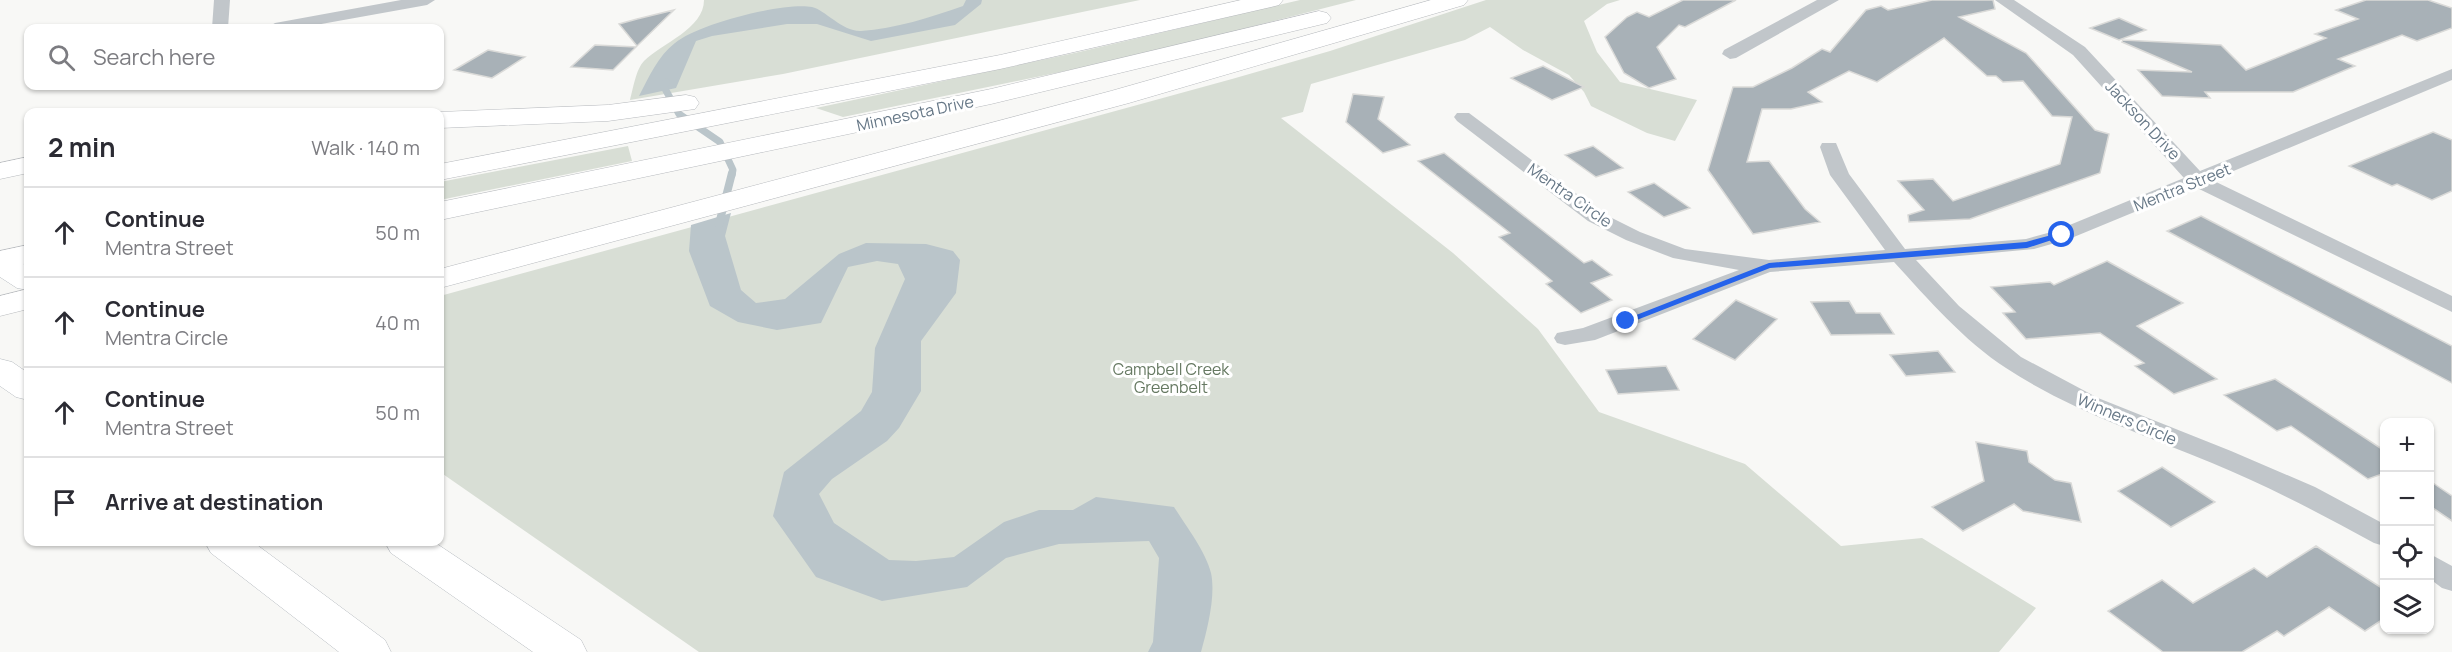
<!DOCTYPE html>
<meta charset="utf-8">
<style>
:root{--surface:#fff;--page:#f7f7f7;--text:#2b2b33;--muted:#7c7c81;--line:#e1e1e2}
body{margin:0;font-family:Manrope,sans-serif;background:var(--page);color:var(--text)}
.controls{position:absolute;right:18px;bottom:18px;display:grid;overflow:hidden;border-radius:12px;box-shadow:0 2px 4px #0004}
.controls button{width:54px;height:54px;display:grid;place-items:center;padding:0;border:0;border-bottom:2px solid var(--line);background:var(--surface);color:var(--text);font:30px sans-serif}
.stop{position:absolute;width:18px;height:18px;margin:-14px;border:4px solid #2563eb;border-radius:50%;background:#fff}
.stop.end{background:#2563eb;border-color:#fff;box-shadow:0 2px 6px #0008}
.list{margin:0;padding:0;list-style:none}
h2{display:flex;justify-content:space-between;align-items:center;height:78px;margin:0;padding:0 24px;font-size:26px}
h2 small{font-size:20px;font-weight:400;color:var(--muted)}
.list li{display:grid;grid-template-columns:39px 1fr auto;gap:18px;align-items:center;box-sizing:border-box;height:90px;padding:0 24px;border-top:2px solid var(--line)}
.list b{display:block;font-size:22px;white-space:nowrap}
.list p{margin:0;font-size:20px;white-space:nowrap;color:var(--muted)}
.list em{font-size:20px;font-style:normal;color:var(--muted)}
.icon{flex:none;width:33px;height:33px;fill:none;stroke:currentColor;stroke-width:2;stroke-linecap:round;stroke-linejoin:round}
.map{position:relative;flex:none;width:2452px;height:652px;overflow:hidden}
.search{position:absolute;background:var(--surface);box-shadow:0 2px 4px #0004;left:24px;top:24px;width:420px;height:66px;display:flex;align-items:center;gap:15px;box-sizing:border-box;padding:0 21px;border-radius:12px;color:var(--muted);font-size:22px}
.panel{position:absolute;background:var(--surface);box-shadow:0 2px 4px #0004;left:24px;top:108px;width:420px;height:438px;border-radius:12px}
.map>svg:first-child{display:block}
</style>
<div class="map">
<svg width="2452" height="652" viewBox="0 0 2452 652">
<rect width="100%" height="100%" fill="#f8f8f6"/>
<path fill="#d8ded5" d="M704,0H1140L783,74L630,100C633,89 636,69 644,61C662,43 704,29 704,0Z
M1300,0H1356L1133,57L843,117L816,108L1079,52Z
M1486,0H1620L1607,4L1584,21L1597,52L1620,82L1697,100L1675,141L1647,133L1591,106L1584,92L1569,75L1523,50L1490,27L1465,40L1311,84L1303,112L1281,118L1453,253L1538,329L1599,412L1745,464L1841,546L1922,538L2036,608L1999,652H699L440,472V296L1232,79L1330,51Z
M628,146L632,161L440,200V182Z"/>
<path fill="#bac5ca" d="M966,0H982L981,4L955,25L871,41L817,24H787L712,36L696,41L676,88L639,96C649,77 658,56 675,43C698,24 783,2 812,7C825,10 843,32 861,31C895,29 931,17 963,6Z
M731,213L725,236L741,290L756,303L785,299L839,254L866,243L926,244L953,251L960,260L956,293L921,341V391L899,428L887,441L832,479L819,494L834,523L889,560L916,561L954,557L1004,522L1039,510H1073L1096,497L1174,507C1186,526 1206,552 1211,573C1216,596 1207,630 1201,652H1148L1153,642L1159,558L1149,541L1059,544L1006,558L967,587L882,601L816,577L773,516L784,472L861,411L872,392L875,348L905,279L898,264L877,261L848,267L821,323L777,330L738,322L710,306L689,251L691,225Z"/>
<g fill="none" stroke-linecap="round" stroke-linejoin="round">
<path stroke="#bac5ca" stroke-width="7" d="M666,82L664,87L679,114L720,142L733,170L732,175"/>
<path stroke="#bac5ca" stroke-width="8" d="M719,224L732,173"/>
</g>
<path fill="#a8b1b7" stroke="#dadad8" stroke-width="1.5" d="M1683,0H1736L1685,27L1679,25L1657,47L1676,79L1649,88L1624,73L1605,37L1627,17L1637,12L1649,17Z
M1932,0H1993L1995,9L1959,17L2026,53L2095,130L2109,134L2100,173L1970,219L1909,222L1908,215L1924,210L1898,181L1933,179L1953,201L2060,164L2072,117L2052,116L2023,81L2003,82L1996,76H1987L1944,38L1877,82L1849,71L1808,92L1822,102L1791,109H1762L1747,162L1769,161L1805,209L1820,222L1753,234L1708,170L1733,87H1753L1792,68L1822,49L1830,52L1866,10L1881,6L1888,10Z
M2366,0H2428L2452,8V28L2417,41L2402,35L2338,59L2355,66L2293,92H2205L2210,98L2162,96L2138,70L2192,72L2122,42L2123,40L2221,45L2246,70L2326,38L2315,34L2358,19L2336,10Z
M674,10L637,46L619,24L637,19Z
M2119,18L2146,30L2119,40L2090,28Z
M595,45L636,47L613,70L571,67Z
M488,50L525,57L492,78L454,70Z
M1543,66L1584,87L1552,100L1511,78Z
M1353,94L1384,97L1378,119L1410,145L1383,153L1346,122Z
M2433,132L2452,140V191L2432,200L2397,184L2392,186L2349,166Z
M1593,146L1623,168L1596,177L1565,155Z
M1444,153L1584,263L1592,260L1612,275L1591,283L1612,300L1581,313L1546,284L1552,281L1499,237L1510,233L1418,161Z
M1654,183L1690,208L1664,217L1628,192Z
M2201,216L2452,346V383L2167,231Z
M2107,261L2183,303L2137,326L2217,379L2174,394L2135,366L2144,363L2100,333L2026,339L2003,313L2015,312L1991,287L2050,282L2054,285Z
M1736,300L1777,319L1735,360L1693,339Z
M1849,301L1856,313H1880L1894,334L1831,335L1811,302Z
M1938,351L1955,372L1906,376L1890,355Z
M1666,366L1679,390L1618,394L1606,370Z
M2275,379L2385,451V473L2368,479L2291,426L2277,431L2224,395Z
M1976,442L2027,451L2029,462L2055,480L2071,483L2081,522L2023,511L2014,504L1963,531L1932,507L1984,481Z
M2162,467L2215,502L2171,527L2118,491Z
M2430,481L2452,496V521L2430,506Z
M2316,546L2385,590V618L2365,631L2329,607L2284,636L2277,631L2242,652H2163L2108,611L2162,580L2193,603L2254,568L2267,577Z"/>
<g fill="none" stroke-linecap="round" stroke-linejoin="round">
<g stroke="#b6bbc0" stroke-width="1">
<path id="secondary" d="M0,254L11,256L28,267V290L17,288L0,277Z
M0,359L12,362L28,373V400L16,397L0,386Z
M205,542H253L385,640L391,652H339L211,553Z
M385,542H434L581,640L587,652H533L391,553Z"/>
</g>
<g stroke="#b7babe" stroke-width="1">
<path id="highway" d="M1241,0H1283L1279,5L1271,7L1000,69L440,180V164L1000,55Z
M1431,0H1468L1464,5L1129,103L440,288V269L1111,91Z
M1319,11L1327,13L1331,18L1327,23L991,104L440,220V202L991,89Z
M686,95L695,97L699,103L695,109L608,121L440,128L438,112H440L608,105Z
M28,157V173L0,179V163Z
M28,245V263L0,269V251Z
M28,289V309L0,316V296Z"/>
</g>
<path fill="#c1c6ca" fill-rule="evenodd" d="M214,0H230L228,28H212Z
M401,0H435L427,5L299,28H267L275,23Z
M1817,0H1839L1736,58L1730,59L1722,54L1724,50Z
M1995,0H2014L2085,47L2200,171L2452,69V80L2212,180L2452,296V312L2195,187L2069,239L2034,249L1916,260L1959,306L2021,357L2098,398L2231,451L2315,487L2384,524V546L2374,543C2321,514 2268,486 2212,463C2142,434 2070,410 2006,368C1964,341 1928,299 1894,262L1770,272L1595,340L1565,345L1557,343L1554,338L1557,333L1583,328L1739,270L1673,258L1626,240L1588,221L1457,121L1454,117L1457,113H1469L1602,213L1640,232L1685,249L1769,260L1885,250L1830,175L1820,147L1822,143H1836L1849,174L1905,249L2026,239L2055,231L2184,178L2073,55Z
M2430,554L2452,566V591L2442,588L2430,579Z"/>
<use href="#secondary" fill="#fff" fill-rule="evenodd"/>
<use href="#highway" fill="#fff" fill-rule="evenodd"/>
</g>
<path fill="#2563eb" d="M2059,233L2067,235L2027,248L1770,268L1629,323L1621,321L1769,263L2026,242Z"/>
<g text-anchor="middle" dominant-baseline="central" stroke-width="6" stroke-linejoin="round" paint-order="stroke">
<g font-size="16" fill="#677887" stroke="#fff">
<text transform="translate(915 113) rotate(-12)">Minnesota Drive</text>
<text transform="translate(2143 120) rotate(47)">Jackson Drive</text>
<text transform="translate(2182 187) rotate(-22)">Mentra Street</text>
<text transform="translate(1570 195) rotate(35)">Mentra Circle</text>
<text transform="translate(2127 419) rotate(23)">Winners Circle</text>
</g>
<g font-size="16" fill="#667962" stroke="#fff">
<text x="1171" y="369">Campbell Creek<tspan x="1171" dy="18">Greenbelt</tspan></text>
</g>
</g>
</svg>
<div class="controls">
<button>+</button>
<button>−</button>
<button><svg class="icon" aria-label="locate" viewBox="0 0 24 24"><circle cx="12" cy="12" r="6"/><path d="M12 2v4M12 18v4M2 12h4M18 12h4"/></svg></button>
<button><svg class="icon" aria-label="layers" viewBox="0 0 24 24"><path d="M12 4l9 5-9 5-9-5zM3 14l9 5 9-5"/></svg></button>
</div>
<div class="stop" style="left:2062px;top:235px"></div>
<div class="stop end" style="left:1626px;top:321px"></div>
<div class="search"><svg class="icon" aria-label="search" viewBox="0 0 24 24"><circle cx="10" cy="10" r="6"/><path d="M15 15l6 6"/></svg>Search here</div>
<section class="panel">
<h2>2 min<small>Walk · 140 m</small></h2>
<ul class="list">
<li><svg class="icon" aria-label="ahead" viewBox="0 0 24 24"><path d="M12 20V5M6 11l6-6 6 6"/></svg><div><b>Continue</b><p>Mentra Street</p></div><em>50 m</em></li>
<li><svg class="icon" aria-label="ahead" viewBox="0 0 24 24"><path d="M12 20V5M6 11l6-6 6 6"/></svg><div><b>Continue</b><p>Mentra Circle</p></div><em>40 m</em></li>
<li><svg class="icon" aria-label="ahead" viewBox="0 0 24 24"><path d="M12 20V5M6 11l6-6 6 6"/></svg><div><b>Continue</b><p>Mentra Street</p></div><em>50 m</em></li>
<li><svg class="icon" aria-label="arrive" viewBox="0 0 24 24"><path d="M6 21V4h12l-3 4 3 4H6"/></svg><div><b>Arrive at destination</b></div></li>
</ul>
</section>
</div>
